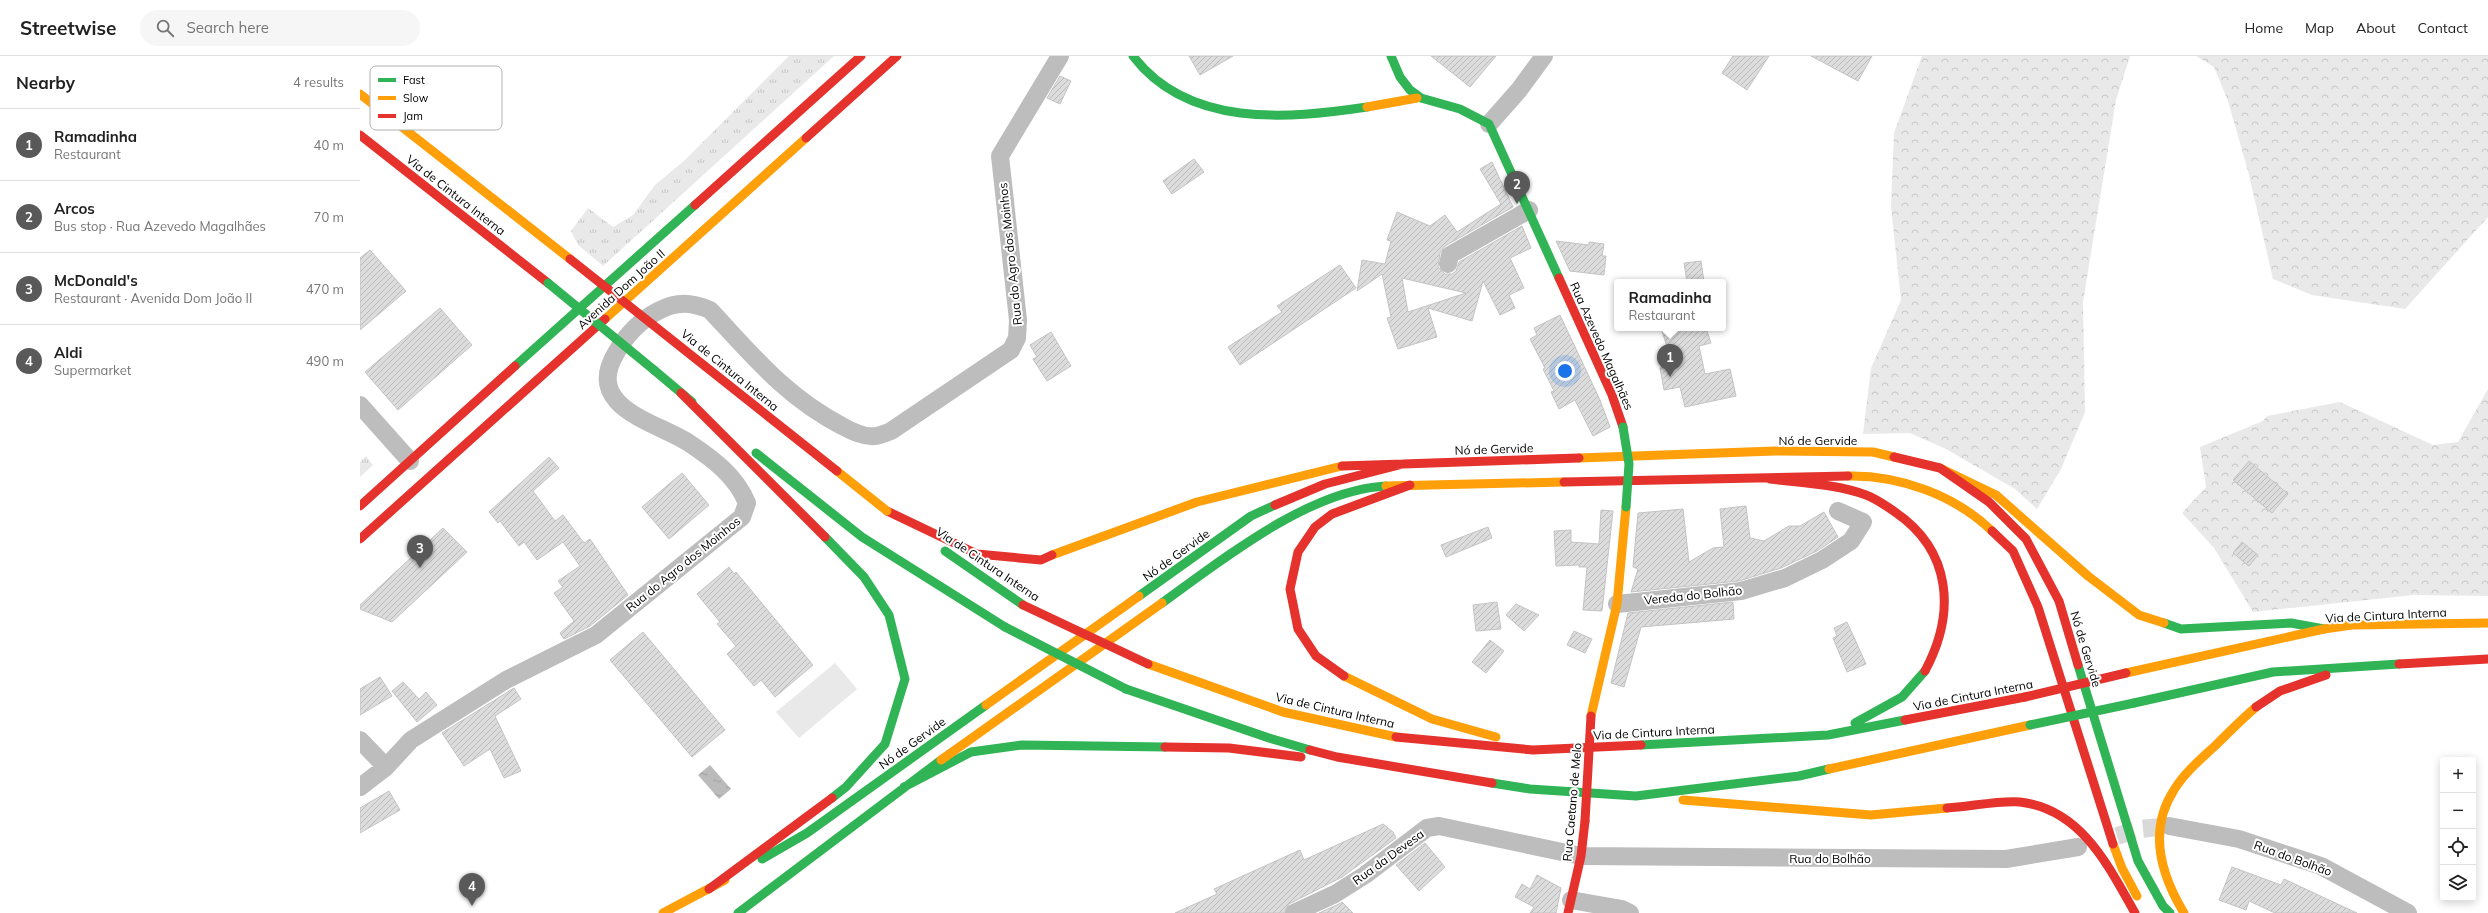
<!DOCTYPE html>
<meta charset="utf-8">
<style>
:root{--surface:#fff;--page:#f6f6f6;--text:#222;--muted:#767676;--line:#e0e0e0;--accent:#595959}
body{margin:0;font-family:Mulish,sans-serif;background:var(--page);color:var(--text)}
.controls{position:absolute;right:12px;bottom:12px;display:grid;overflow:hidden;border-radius:4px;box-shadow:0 2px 10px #0003}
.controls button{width:36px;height:36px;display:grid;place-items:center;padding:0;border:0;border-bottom:1px solid var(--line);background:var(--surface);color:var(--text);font:20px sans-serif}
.you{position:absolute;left:1205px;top:315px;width:14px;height:14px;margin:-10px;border:3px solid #fff;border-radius:50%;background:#1a73e8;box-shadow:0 0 0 6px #1a73e833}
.badge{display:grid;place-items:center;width:26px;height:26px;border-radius:50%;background:var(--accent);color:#fff;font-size:13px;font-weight:700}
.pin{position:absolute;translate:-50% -33px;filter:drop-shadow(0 1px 2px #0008)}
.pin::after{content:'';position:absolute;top:21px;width:14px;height:12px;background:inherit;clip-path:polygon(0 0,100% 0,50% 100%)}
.popup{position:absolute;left:1254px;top:223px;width:112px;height:52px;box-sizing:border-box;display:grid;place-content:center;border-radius:4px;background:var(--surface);filter:drop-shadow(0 1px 3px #0005);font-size:13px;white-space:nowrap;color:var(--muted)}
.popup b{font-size:15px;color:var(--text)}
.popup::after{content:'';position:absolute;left:50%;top:100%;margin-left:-8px;border:8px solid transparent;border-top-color:var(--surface)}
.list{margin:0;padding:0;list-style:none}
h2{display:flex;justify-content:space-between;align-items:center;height:52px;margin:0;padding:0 16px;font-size:17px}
h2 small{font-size:13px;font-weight:400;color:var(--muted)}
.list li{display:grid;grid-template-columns:26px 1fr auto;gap:12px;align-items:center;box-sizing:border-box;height:72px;padding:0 16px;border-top:1px solid var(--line)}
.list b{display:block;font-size:15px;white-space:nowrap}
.list p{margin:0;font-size:13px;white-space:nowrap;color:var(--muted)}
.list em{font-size:13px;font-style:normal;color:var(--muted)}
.icon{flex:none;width:22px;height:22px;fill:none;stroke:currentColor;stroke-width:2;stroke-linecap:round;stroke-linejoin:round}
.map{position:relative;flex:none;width:2128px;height:857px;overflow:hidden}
header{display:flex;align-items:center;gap:24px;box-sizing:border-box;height:56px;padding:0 20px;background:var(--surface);border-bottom:1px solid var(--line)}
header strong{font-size:19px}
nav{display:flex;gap:22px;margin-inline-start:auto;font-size:14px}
.search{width:280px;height:36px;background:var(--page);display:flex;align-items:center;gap:10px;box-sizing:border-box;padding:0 14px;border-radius:22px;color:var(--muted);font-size:15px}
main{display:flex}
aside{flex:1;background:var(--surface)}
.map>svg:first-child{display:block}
</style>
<header>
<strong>Streetwise</strong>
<div class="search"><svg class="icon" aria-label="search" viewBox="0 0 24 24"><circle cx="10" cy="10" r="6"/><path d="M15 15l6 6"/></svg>Search here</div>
<nav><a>Home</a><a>Map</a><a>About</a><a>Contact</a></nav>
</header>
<main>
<aside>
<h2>Nearby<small>4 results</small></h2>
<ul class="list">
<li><span class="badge">1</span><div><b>Ramadinha</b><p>Restaurant</p></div><em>40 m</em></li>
<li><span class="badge">2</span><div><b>Arcos</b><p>Bus stop · Rua Azevedo Magalhães</p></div><em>70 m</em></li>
<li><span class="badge">3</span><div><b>McDonald's</b><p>Restaurant · Avenida Dom João II</p></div><em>470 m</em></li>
<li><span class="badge">4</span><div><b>Aldi</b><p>Supermarket</p></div><em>490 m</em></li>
</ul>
</aside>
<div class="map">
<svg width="2128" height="857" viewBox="0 0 2128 857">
<defs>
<pattern id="grass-tufts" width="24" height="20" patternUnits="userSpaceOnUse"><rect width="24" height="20" fill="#e9e9e9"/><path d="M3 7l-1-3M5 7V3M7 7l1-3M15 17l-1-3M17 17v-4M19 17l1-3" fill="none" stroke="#c6c6c6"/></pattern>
<pattern id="forest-crowns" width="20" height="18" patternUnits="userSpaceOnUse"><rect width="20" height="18" fill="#e9e9e9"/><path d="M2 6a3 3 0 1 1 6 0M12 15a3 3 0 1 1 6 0" fill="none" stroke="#c6c6c6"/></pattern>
<pattern id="water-ripples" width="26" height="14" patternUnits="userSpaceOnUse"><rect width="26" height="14" fill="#bbb"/><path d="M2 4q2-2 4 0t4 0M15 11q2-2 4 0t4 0" fill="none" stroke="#9f9f9f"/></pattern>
<pattern id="building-hatch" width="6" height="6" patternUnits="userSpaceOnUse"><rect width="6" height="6" fill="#dcdcdc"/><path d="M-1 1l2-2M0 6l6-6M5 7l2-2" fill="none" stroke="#bbb"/></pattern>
</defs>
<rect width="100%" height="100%" fill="#fff"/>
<path fill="url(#grass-tufts)" d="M429,0H474L243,210L218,189L211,175L228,152L253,171L273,159L295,129L325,104Z
M6,400L13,409L0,421V406Z"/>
<path fill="url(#forest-crowns)" d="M1562,0H1770L1756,44L1723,246L1725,356L1701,413L1677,453L1655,433L1586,393L1550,377L1503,378L1511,312L1541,244L1531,151L1534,77Z
M1836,0H2128V161L2045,253L1952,239L1913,223L1888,115L1868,45L1854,11Z
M2128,333V540L2054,539L1893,556L1854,492L1822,457L1846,431L1840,391L1903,365L1907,360L1980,346L2073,389L2098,386Z"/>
<path fill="#e9e9e9" d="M475,607L497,633L439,682L416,656Z"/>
<path fill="url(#water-ripples)" d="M350,709L371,733L359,743L338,719Z"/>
<path fill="url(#building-hatch)" stroke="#c4c4c4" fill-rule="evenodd" d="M829,0H873L840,19Z
M1071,0H1136L1110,31Z
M1373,0H1409L1387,34L1362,17Z
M1451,0H1512L1498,25Z
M700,20L711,25L700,48L687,42Z
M834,103L844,116L812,138L803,125Z
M1132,106L1153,151L1085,190L1080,197L1078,211L1085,218H1092L1096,215L1099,206L1162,170L1171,192L1150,202L1164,232L1149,239L1155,252L1140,259L1123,225L1112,265L1068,252L1077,281L1038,293L1027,262L1031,261L1022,218L997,235L1002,204L1025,208L1031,185L1027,184L1037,156L1070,170L1085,159L1097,176L1141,148L1120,113ZM1042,222L1106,237L1048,256Z
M1196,185L1229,189V186L1244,188L1242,200H1246L1244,219L1210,215Z
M10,194L46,235L0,274V202Z
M1341,205L1344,226H1327L1324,207Z
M980,209L996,232L880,309L868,291L922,256L917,250Z
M80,252L112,289L38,354L5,316Z
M1200,259L1240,344L1250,371L1233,380L1215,344L1199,353L1191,336L1194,335L1183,313L1185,312L1170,283L1177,279L1174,272Z
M1301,272H1346L1351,287L1339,290L1345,318L1370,313L1376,340L1325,351L1320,331L1304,334L1300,312L1313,309Z
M691,276L711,310L687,325L673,303L677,301L670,289Z
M189,401L199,412L173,435L195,465L203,459L224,487L230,483L268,539L230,570L204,583L200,577L214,565L194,537L203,531L198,525L220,510L203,486L177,504L164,486L159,490L140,465L138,467L129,456Z
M1889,405L1928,438L1912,457L1873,424Z
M322,417L349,449L309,483L282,451Z
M1386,450L1390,482L1404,485L1429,470H1440L1464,456L1478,481L1457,495L1421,512L1379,525L1271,536L1278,513L1273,511L1278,457L1323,453L1329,506L1353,492L1364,491L1360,453Z
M1241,454L1253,455L1242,555L1223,554L1227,511H1219V509L1196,510L1194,475L1211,474V486L1239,488Z
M1128,471L1132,482L1086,501L1081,489Z
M83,472L107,496L32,566L0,553V549Z
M1882,486L1898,499L1889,510L1873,497Z
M369,511L374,518L376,516L453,609L415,641L401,624L394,630L367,598L376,590L357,568L360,566L337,538Z
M1137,546L1141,573L1116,575L1113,549Z
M1373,546L1374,563L1281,571L1264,631L1251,627L1268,557Z
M1156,548L1179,559L1164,575L1146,559Z
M1487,566L1506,608L1487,616L1473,582L1477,580L1474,572Z
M1214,575L1232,583L1225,597L1207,589Z
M283,576L365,674L332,701L250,604Z
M1130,584L1144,595L1126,617L1112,606Z
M20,621L32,640L0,659V633Z
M43,626L59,643L66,636L77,649L57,666L32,635Z
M154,632L161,643L135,660L161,715L144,722L130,693L104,710L82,677Z
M29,735L40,754L0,777V752Z
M1023,768L1033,776L1036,782L982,821L929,848L924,857H815L857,838L854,833L940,794L944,804Z
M1065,787L1085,811L1059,835L1036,809Z
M1872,811L1921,829L1924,823L1997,857H1915L1889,845L1886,854L1859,844Z
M1177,819L1201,832L1196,857H1170L1174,851L1155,841L1162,828L1170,833Z
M982,846L993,857H959L979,848Z"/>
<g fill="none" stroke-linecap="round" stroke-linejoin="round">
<path stroke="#d9d9d9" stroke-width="18" stroke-dasharray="18 9" stroke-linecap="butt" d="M1757,780L1780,773L1809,770"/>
<path stroke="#bdbdbd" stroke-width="18" d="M1129,68L1159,34L1184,0
M1088,208L1090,199L1169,154
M0,349L50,405
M1257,548L1381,535L1425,522L1462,504L1491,485L1503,466L1478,455
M0,684L26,711
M0,731L26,711L51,684L146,624L236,579L382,461L387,447C376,420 353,403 329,387C297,366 223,352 256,297C266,279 279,265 298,255C317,245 331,246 350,254C393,300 425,340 482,370C491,375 505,382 516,380C521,379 526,377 531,375L651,294L657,282L658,264L640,100L700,0
M1809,770L1879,783L1961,810L2048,857
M1211,844L1262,853L1270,857
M934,857L975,838L1005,819L1067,772L1079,770L1221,800L1646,803L1718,791"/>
<path stroke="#30b455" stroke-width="9" d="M773,0C828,72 927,63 1007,51
M1031,0L1040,21L1050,34L1061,42L1100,53L1129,68L1199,222
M155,310L335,149
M294,314L332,346
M396,397L502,481L645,571
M465,481L504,521L529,559L545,623L525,688L486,731L472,742
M585,495L663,549
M779,540L891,460L915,449
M802,547C863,503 949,434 1026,430
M1804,567L1821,573L1931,567L1964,573
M1718,609L1778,805L1803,850L1810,857
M766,633L909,682L950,694
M1774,647L1913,616L2039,608
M1495,667L1542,641L1565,615
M1281,689L1468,679L1545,664
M1132,727L1170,733L1276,740L1439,720L1469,713
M544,731L611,696L662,689L805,691
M402,803L447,777L626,649
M378,857L581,704"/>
<path stroke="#ff9f0a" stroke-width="9" d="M0,38L210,203
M1007,51L1057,42
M245,263L446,82
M1219,402L1415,395L1513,396L1534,401
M1580,412L1636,439L1728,520L1779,559L1804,567
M1488,420C1539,419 1595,439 1632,475
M1026,430L1204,426
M692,499L837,446L982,410
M788,608L923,656L1036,681
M1766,617L1964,573L1992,569L2128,567
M984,620L1072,663L1136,681
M626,649L779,540
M1231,660L1257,548L1266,451
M581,704L802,547
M1469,713L1670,669
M1323,744L1511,759L1587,752
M1753,788L1762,812L1777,840
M303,857L365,824
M1824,857C1801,819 1788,774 1814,734C1825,716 1841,703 1856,689C1869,676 1882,663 1896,651"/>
<path stroke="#e5322d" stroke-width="9" d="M0,79L188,227
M446,82L537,0
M335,149L501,0
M1199,222L1252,339L1263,371
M321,337L465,481
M1534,401L1580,412L1629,446L1666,483L1699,545L1718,609
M982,410L1043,408
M1410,423C1442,427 1476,428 1506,439C1517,443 1526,450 1535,456C1592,495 1596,557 1565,615
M1204,426L1488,420
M915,449L965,428L1043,408L1219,402
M0,450L155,310
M527,455L617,498L681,504L692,499
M1632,475L1653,495L1678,551L1753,788
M0,483L245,263
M2039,608L2128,603
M984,620L956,600L938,573L930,533L938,496L955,471L972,458L1050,429
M1896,651L1920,635L1966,619
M1545,664L1665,641
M1036,681L1173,694L1281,689
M805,691L869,692L941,701
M950,694L977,701L1132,727
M1587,752C1608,751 1640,744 1660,746C1721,753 1748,809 1775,857
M349,833L472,742
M1208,857L1221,800L1225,765"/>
<path stroke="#30b455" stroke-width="9" d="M188,227L294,314
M1263,371L1269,408L1266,451
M645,571L766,633
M1670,669L1774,647"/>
<path stroke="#ff9f0a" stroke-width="9" d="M477,415L527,455"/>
<path stroke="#e5322d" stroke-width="9" d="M210,203L477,415
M663,549L788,608
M1665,641L1766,617
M1225,765L1231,660"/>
</g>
<g text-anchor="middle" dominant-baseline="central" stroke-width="4" stroke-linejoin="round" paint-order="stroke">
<g font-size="12" fill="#000" stroke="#fff">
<text transform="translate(96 139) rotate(38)">Via de Cintura Interna</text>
<text transform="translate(650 198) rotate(-96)">Rua do Agro dos Moinhos</text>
<text transform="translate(261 233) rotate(-42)">Avenida Dom João II</text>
<text transform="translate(1242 290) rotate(66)">Rua Azevedo Magalhães</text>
<text transform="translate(370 314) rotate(39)">Via de Cintura Interna</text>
<text x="1458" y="384">Nó de Gervide</text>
<text transform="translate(1134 393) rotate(-2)">Nó de Gervide</text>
<text transform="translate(816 499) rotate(-36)">Nó de Gervide</text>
<text transform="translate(323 508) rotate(-39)">Rua do Agro dos Moinhos</text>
<text transform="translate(628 508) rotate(34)">Via de Cintura Interna</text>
<text transform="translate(1333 539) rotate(-6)">Vereda do Bolhão</text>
<text transform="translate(2026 559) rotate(-3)">Via de Cintura Interna</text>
<text transform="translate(1726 593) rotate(73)">Nó de Gervide</text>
<text transform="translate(1613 639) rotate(-11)">Via de Cintura Interna</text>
<text transform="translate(975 654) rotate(13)">Via de Cintura Interna</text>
<text transform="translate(1294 676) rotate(-3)">Via de Cintura Interna</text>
<text transform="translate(552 687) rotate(-36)">Nó de Gervide</text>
<text transform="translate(1212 746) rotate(-85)">Rua Caetano de Melo</text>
<text transform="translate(1028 801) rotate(-36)">Rua da Devesa</text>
<text x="1470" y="802">Rua do Bolhão</text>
<text transform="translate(1933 802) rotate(20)">Rua do Bolhão</text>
</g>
</g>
<rect x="10" y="10" width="132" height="64" rx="6" fill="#fff" stroke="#b2b2b2" stroke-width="1"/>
<rect x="18" y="22" width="18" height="4" fill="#30b455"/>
<rect x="18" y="40" width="18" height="4" fill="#ff9f0a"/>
<rect x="18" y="58" width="18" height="4" fill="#e5322d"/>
<g font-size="11" fill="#000">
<text x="43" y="28">Fast</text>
<text x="43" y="46">Slow</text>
<text x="43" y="64">Jam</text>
</g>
</svg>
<div class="controls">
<button>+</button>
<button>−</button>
<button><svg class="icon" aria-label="locate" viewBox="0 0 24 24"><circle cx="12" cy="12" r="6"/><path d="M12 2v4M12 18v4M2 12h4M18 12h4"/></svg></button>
<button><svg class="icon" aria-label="layers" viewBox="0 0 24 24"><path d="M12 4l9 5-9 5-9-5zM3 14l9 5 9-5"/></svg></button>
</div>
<div class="you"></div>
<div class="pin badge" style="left:1310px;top:321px">1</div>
<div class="popup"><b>Ramadinha</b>Restaurant</div>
<div class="pin badge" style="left:1157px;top:148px">2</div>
<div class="pin badge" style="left:60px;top:512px">3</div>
<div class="pin badge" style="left:112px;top:850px">4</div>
</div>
</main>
